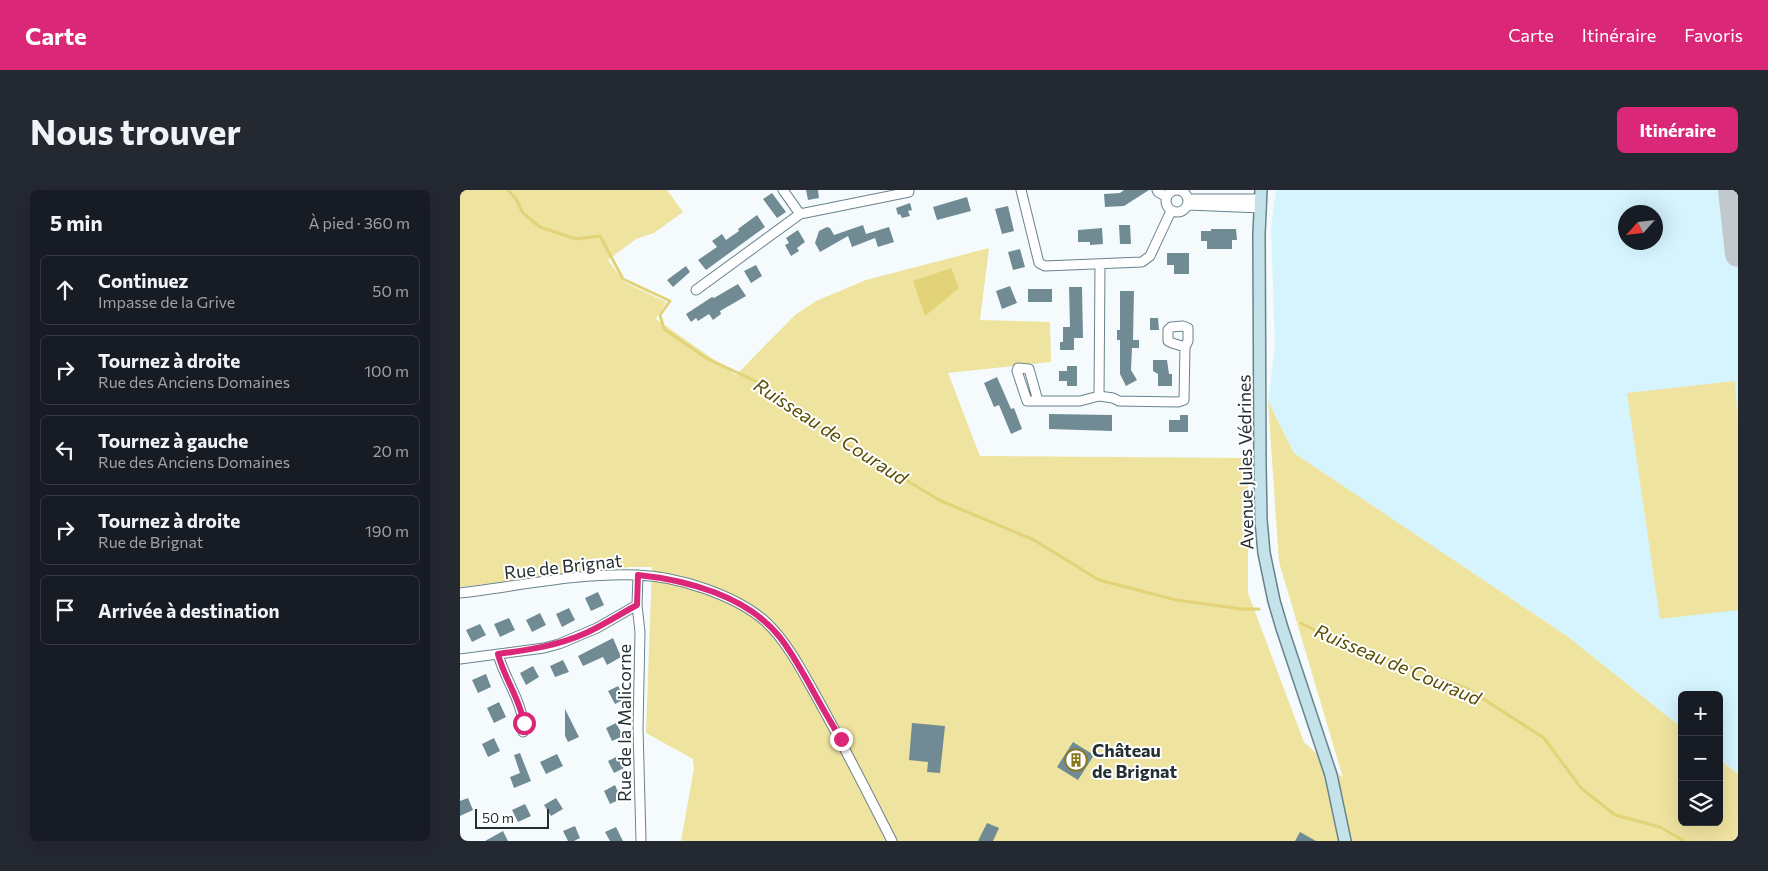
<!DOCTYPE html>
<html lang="fr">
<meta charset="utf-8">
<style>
:root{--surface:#171b24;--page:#242831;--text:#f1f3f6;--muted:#9ea1a6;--line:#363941;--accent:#db2777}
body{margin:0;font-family:Commissioner,sans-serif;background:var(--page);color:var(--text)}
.controls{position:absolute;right:15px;bottom:15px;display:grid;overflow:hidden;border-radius:8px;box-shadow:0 5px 20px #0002}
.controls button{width:45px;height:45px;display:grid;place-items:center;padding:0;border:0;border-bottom:1px solid var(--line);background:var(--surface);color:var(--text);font:25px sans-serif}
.compass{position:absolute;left:1158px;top:15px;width:45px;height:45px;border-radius:50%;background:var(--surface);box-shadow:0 5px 20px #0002;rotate:243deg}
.scale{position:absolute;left:15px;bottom:12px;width:74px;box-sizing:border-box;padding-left:5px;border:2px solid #242f33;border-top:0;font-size:14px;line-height:18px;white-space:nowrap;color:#242f33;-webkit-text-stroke:4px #fff;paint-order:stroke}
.stop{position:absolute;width:15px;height:15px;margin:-11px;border:4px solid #db2777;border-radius:50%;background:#fff}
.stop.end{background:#db2777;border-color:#fff;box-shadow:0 1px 5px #0008}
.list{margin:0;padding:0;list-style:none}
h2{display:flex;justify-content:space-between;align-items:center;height:65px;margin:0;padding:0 20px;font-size:21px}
h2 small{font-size:16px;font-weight:400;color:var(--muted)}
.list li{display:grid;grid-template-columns:32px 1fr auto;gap:15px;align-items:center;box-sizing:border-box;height:70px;margin:0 10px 10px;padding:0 10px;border:1px solid var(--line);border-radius:8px}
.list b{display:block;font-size:19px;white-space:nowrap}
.list p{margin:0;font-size:16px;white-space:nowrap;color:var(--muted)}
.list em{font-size:16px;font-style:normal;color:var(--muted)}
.icon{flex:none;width:28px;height:28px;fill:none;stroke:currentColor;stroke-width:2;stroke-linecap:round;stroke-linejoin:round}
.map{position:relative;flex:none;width:1278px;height:651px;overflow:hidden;border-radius:8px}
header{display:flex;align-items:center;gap:30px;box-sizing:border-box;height:70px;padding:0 25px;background:var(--accent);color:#fff}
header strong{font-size:24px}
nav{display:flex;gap:28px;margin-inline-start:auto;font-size:18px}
.intro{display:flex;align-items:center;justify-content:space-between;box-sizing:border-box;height:120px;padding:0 30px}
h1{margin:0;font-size:35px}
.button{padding:12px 22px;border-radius:8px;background:var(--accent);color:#fff;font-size:18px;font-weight:700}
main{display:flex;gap:30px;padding:0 30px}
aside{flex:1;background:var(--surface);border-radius:8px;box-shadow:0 5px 20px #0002}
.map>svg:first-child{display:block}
</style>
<header>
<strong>Carte</strong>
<nav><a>Carte</a><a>Itinéraire</a><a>Favoris</a></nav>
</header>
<div class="intro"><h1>Nous trouver</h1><a class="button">Itinéraire</a></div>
<main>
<aside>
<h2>5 min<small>À pied · 360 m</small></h2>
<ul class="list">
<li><svg class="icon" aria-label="ahead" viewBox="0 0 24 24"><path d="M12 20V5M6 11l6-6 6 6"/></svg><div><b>Continuez</b><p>Impasse de la Grive</p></div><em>50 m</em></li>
<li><svg class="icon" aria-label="right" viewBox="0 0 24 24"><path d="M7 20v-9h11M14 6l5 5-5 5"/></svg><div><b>Tournez à droite</b><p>Rue des Anciens Domaines</p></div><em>100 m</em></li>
<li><svg class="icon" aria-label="left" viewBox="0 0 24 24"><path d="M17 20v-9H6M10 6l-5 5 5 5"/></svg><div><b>Tournez à gauche</b><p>Rue des Anciens Domaines</p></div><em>20 m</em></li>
<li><svg class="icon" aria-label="right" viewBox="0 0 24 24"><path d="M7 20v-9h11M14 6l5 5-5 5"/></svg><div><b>Tournez à droite</b><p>Rue de Brignat</p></div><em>190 m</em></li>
<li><svg class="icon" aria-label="arrive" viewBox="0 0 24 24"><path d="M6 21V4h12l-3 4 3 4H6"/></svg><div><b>Arrivée à destination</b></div></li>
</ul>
</aside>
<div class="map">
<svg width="1278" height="651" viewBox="0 0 1278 651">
<rect width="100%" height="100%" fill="#f5fbfd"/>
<path fill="#d5f4fe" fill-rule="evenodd" d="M816,0H1278V584L1259,569V505H1222V538L1107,446L834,263L808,211L815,157L811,37ZM1166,22H1196V52H1166Z"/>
<path fill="#efe3a0" d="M0,0H207L223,22L194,43L176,49L148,70L164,92L206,112L196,129L276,185L335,125L356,111L406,90L529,58L520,130L590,132L591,172L488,183L520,266L788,268V403L844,552L883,588L819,372L808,211L834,263L1107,446L1222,538V632H1259V569L1278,584V651H221L234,578L233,569L186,543L192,377H171L0,397Z
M1275,191L1278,232V420L1200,429L1167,203Z"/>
<path fill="#e2d278" d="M491,78L499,98L465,126L453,91Z"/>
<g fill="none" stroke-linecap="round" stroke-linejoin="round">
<path stroke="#e2d278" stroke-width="3" d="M48,0L56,9L63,23L80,37L116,49L140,46L163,89L210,111L200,125L204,139L246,168L306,196L369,244L481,311L574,350L639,390L716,410L782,419H799
M841,433L881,454L942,474L1008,499L1084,548L1121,598L1155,625L1200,637L1224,651"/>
<path stroke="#c2c9cc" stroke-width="26" d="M1271,0L1278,64"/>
</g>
<path fill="#708b94" d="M346,0H358L359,8L348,10Z
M664,0H689L664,16L645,17L644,4L660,3Z
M312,3L326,22L317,28L303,9Z
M507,7L511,21L477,30L473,17Z
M450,13L452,20L448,21L450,26L442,28L440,24L438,25L436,18Z
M548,16L554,41L542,44L535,19Z
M297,25L305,37L246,80L238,70L257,57L252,51L262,44L266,50L279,41L278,39Z
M403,35L406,44L429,37L434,52L418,57L415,48L392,57L388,46L360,62L355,53L359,41L367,37L370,38L374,45Z
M659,35H670L671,54H660Z
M642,38L643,54L630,55V52H618V40Z
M751,39H776L777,50H772V59H747V51H741V41H751Z
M338,40L345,52L337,58L339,61L331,66L325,55L329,53L326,48Z
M560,59L565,77L553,80L548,62Z
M707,63H729V84H714V75H707Z
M296,75L302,86L291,93L284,81Z
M226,76L230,82L213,97L207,90Z
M278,94L286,106L260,121L261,124L253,130L249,124L238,131L236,128L231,132L226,124L252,107L254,108Z
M550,96L557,113L542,119L536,101Z
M609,97H622L623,148H614V160H600V152H603V137H610Z
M568,99H592V112H568Z
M660,101H674L673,150H679V158H672L671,180L677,190L666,196L660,184V150H657V140H660Z
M690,128H698L699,140H690Z
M693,170H707L709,184H712V196H698V184L693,181Z
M607,176H617V196H607V191H599V181H607Z
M537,187L551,219L554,218L562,239L551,244L539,215L534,217L524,193Z
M589,224L652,225V241L589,239Z
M720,225H728V242H709V230H720Z
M138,402L144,415L131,421L125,408Z
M109,418L115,430L102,437L96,424Z
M80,423L86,435L72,442L66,430Z
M49,428L55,440L40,447L34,434Z
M20,434L26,445L12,452L6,440Z
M153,448L161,467L147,475L143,467L123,476L118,466Z
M103,470L109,482L95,487L90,476Z
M73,476L79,487L66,495L60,483Z
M26,484L31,497L18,503L12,490Z
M158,496L165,509L155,514L148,501Z
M39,512L46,527L34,533L27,518Z
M105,519L119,547L108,552L105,546Z
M156,533L163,546L152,551L146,538Z
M452,533L485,536L480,583L467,582L468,572L449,570Z
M34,548L40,561L28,567L22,554Z
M613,552L634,565L618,590L597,577Z
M60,563L71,591L54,598L50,587L60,583L54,565Z
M97,564L103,576L86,584L80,572Z
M158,566L164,578L154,583L148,571Z
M155,595L161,609L150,614L144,601Z
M8,608L13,620L0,626V611Z
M96,608L103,619L91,626L84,615Z
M65,614L71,626L58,632L52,620Z
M527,633L539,638L533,651H518Z
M115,636L120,648L114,651H108L103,641Z
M156,637L163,651H150L145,642Z
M43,641L48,651H25Z
M840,642L856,651H835Z"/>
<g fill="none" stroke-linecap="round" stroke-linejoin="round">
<g stroke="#68838c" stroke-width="11">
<path id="street" d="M323,0L340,24
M561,0L579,73L585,76L682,72L690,66L711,21
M697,0L698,2L707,7
M706 11a11 11 0 1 1 22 0a11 11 0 1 1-22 0Z
M728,9H801
M728,15L801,18
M640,75L639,206L653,208L659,211L718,212L724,210L725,157L728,151V138L723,136L711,137L708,140V151L712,153L725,157
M236,100L340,24L449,2
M578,211L569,179L558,178L557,181L567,211H620L639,206
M0,403C59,396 117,383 177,385C217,386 276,405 306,432C327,452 341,479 355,504C382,552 407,602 432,651
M177,415L180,442L178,538L181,651
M38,464C45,491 65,514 63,542
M0,469L84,458L99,454L137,438L177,415L178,385"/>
</g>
<g stroke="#68838c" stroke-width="14">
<path id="secondary" d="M801,0L799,44L800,275L801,330L804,363L814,411L822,438L871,585L885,651"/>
</g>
<use href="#street" stroke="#fff" stroke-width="9"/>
<use href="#secondary" stroke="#c3e2ea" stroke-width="11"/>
</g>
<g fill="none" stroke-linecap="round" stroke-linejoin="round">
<path stroke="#db2777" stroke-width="6" d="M64,533C60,509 44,488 38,464C68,460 97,456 126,443C144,435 160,424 177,415L178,385C227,390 286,406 318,445C329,458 338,475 347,490C358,510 369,530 381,549"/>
</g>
<defs>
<g id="building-ring" transform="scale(1.125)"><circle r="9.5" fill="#fff" stroke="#87781c" stroke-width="1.5"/><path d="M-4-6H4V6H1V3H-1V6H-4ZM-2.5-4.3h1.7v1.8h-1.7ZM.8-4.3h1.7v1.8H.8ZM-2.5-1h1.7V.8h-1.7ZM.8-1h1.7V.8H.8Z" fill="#87781c"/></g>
</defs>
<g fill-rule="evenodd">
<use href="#building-ring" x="616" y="570"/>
</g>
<g text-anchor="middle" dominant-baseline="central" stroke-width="4" stroke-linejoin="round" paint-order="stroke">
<g font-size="18" fill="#242f33" stroke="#fff">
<text transform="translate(785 272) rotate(-91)">Avenue Jules Védrines</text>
<text transform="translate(103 376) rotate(-6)">Rue de Brignat</text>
<text transform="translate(164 533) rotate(-90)">Rue de la Malicorne</text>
</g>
<g font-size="18" font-weight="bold" fill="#242f33" stroke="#fff" text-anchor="start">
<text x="632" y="560">Château<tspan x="632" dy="21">de Brignat</tspan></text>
</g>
<g font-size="19" font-style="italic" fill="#594d02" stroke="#fff">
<text transform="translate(371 241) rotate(33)">Ruisseau de Couraud</text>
<text transform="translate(938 474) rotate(23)">Ruisseau de Couraud</text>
</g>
</g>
</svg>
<div class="controls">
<button>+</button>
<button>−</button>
<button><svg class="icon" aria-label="layers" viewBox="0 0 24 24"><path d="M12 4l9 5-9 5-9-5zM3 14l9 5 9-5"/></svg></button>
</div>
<svg class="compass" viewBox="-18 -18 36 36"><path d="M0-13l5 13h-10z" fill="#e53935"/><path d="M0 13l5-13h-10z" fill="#9ea1a6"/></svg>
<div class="scale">50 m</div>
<div class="stop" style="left:64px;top:533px"></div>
<div class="stop end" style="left:381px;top:549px"></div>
</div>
</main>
